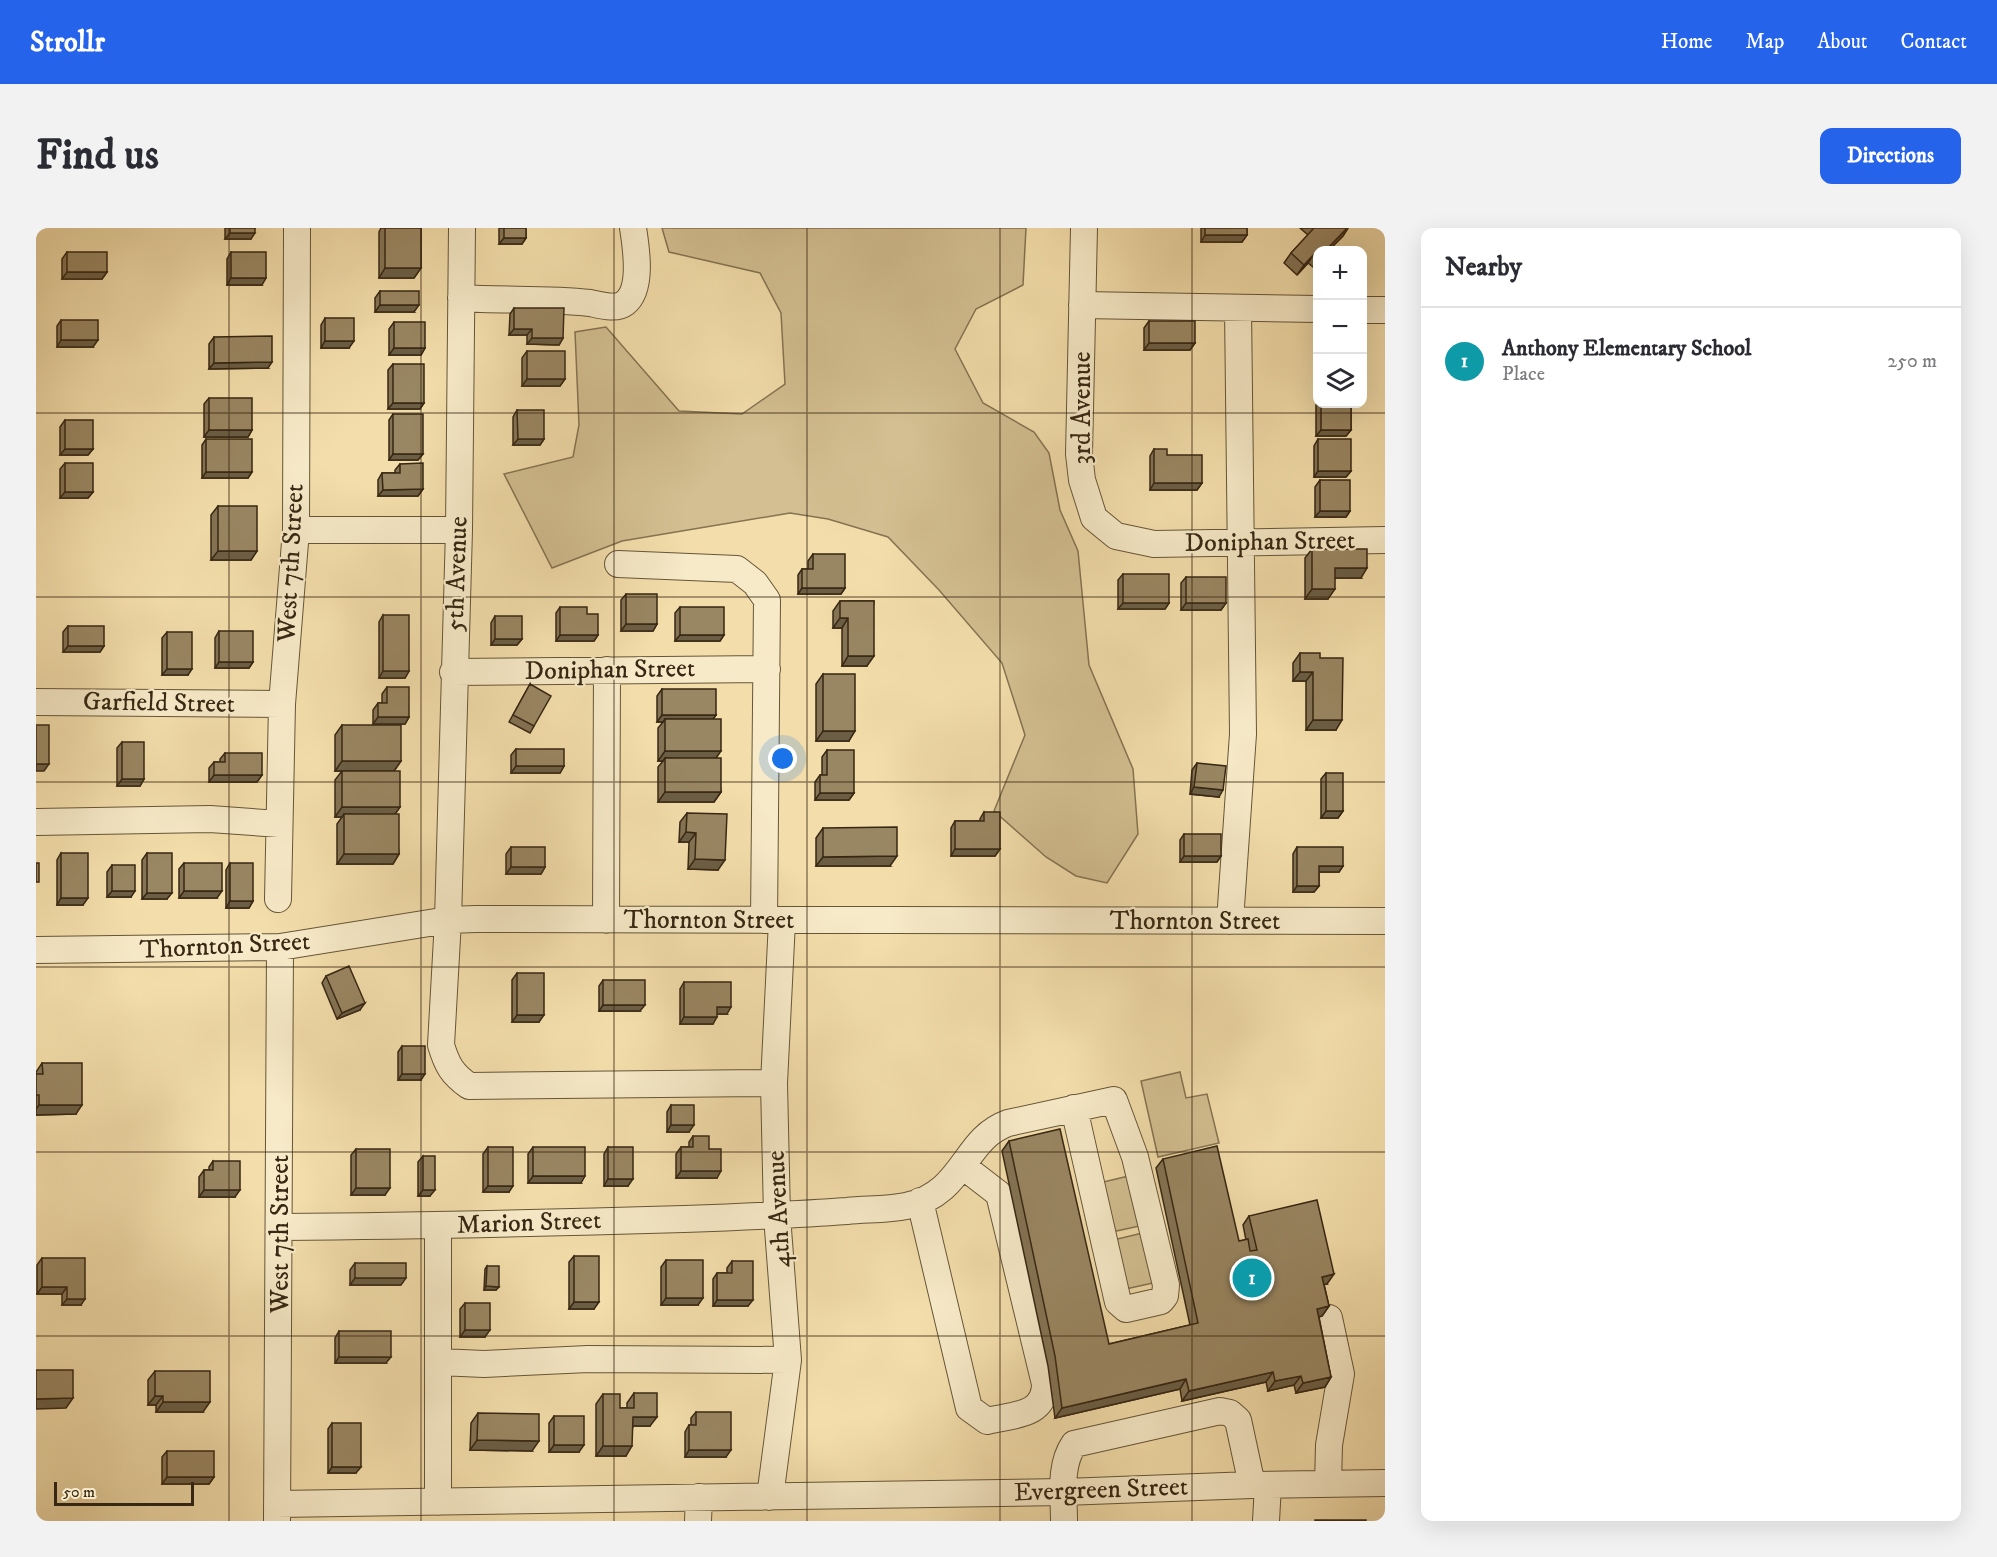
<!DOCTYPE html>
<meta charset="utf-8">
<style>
:root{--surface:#fff;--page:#f2f2f3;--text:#2b2b33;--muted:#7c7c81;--line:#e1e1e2;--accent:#2563eb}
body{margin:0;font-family:"IM FELL DW Pica",serif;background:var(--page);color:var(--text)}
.controls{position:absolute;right:18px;top:18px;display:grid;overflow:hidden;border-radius:12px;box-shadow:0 6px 24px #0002}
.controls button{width:54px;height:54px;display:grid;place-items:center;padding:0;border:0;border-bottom:2px solid var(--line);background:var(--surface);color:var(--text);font:30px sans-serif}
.scale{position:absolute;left:18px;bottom:15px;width:140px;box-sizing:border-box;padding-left:6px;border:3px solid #372713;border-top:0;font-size:16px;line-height:21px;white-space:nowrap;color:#372713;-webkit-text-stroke:4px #f7eac8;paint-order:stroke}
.you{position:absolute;left:747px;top:531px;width:21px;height:21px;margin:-15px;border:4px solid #fff;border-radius:50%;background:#1a73e8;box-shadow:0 0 0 9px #1a73e833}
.badge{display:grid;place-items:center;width:39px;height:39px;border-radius:50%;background:var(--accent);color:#fff;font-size:20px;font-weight:700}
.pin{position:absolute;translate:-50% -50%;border:3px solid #fff;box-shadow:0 2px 6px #0006}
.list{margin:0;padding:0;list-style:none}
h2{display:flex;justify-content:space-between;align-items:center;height:78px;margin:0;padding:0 24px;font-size:26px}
h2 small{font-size:20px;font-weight:400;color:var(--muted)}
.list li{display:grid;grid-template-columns:39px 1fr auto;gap:18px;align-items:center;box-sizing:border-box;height:108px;padding:0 24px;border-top:2px solid var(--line)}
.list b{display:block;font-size:22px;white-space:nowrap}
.list p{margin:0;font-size:20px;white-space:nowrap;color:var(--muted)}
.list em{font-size:20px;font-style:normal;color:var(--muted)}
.icon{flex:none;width:33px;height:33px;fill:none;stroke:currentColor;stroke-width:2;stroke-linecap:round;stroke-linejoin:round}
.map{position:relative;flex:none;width:1349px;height:1293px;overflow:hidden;border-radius:12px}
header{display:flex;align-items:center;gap:36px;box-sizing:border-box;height:84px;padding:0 30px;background:var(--accent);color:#fff}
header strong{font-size:28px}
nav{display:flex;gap:33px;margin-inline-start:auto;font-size:21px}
.intro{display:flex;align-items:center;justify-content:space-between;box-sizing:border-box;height:144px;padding:0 36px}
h1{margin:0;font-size:42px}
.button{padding:15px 27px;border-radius:12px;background:var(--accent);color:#fff;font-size:21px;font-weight:700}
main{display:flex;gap:36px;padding:0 36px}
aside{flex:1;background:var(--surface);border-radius:12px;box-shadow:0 6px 24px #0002}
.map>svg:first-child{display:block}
</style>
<header>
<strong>Strollr</strong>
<nav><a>Home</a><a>Map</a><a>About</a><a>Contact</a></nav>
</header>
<div class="intro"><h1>Find us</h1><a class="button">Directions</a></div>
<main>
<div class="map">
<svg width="1349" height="1293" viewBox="0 0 1349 1293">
<rect width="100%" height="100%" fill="#f3deab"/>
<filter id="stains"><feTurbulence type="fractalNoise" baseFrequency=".00333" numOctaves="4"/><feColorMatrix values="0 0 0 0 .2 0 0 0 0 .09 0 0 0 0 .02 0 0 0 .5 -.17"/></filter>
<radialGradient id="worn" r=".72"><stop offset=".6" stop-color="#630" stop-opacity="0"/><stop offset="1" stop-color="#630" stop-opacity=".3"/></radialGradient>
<path fill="#d3bf91" stroke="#857352" stroke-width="1.5" d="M626,0H990L987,57L940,81L919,121L947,175L998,204L1013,225L1024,282L1042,323L1053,437L1097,541L1102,606L1071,655L1040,648L1010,629L958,583L989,507L966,435L903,362L852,309L792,291L754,285L586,313L516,340L468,246L537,229L543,197L539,104L570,99L643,183L706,186L749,156L745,85L724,45L633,24Z
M1144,844L1150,870L1171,866L1183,915L1122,929L1105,853Z
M1101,946L1113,996L1071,1005L1059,956Z
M1115,1003L1126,1053L1085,1062L1073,1013Z"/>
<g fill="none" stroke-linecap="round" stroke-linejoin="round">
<g stroke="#665539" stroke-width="28">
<path id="minor" d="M426,0L423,302L412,692L405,817C411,837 416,846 433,858L738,855
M1048,0L1043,226L1046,252L1058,290L1080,308L1118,316L1349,312
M425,70C468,73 511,70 554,75C564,77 580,82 589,75C607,61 600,19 597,0
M1046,77L1282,81
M1326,82H1349
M260,302H423
M582,336L701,341L719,355L731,372L728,692
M417,444L731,441
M0,474L246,476
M0,594L174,591L243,596
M242,671L246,476L260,302L261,0
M570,692L571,442
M1194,693L1207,506L1202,80
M0,722L244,719L412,692L440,691L1349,693
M884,973L933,1180L951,1193C977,1187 1009,1188 1009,1156L963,966L928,939
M402,998V1274
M245,999C379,998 513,995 648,991C702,989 756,987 811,983C830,981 851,982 870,978C929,965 927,911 972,895L1078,872L1099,929L1130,1057L1129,1068L1125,1073L1090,1081L1082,1074L1038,880
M403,1134L448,1136L552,1131L752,1132
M1292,1256L1293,1217L1305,1146L1293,1090
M734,1269L752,1132L741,988L738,855L746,693
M241,1276L1028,1264L1216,1257L1349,1255
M241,1292L244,719
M662,1293L663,1269
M1028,1293C1028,1267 1023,1238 1038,1216L1184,1183L1194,1185L1202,1192L1216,1257
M1230,1293L1232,1257"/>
</g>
<use href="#minor" stroke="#f7eac8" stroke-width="26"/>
</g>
<path fill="#847354" stroke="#372713" stroke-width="1.5" d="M189,0H219L215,11H189Z
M345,0H385V40L378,50H343V4Z
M463,0H490V10L486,16H463Z
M1165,0H1211V7L1206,14H1165Z
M1264,0H1312L1307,8L1293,22H1281V34L1277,39L1272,35L1261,47L1248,35L1255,25L1272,7Z
M31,24L71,44L66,51H26V31Z
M195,24L226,57H191V31Z
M344,63L378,84H339V70Z
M478,80L527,110L523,117L491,116V107H473L474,86Z
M289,90L313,120H285V97Z
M25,92L57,119H21V98Z
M1113,93L1159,115L1154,122H1108V100Z
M358,94L389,120L385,127H353V101Z
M178,109L232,140L173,141V116Z
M491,123L529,151L524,158H486V130Z
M1281,130V168H1278V136Z
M357,136L388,175L384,181H352V142Z
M173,170L216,202L212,209H168V176Z
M1281,175L1315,176V202L1310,208H1280V177Z
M481,182L508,211L504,217H477V189Z
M357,186L387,226L382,232H353V192Z
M29,192L57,221L52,227H24V199Z
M170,211L216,244L212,250H166V217Z
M1282,211L1315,243L1310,249H1278V218Z
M1118,221L1131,227L1166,255L1161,262H1114V228Z
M29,235L57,264L52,270H24V241Z
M364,236L387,261L382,268H342V252L346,245H359V242Z
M1284,252L1314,283L1310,289H1279V259Z
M182,278L221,323L215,332H175V287Z
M1276,321L1325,350H1299L1292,371H1269V330Z
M777,326L809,360L805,366H762V347L766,341H772V333Z
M1087,346L1133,375L1129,381H1082V352Z
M1150,349L1190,375L1185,382H1145V355Z
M590,366L621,396L617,403H585V372Z
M804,373H838L831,438H806V400H797V383Z
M524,379L562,407L558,413H520V385Z
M644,379L688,407L684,413H639V385Z
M347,387L373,443L369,450H343V394Z
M459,388L486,411L481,417H455V395Z
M32,398L68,418L64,424H27V404Z
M183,403L217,434L213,440H179V410Z
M131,404L152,447H126V410Z
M1264,425L1284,430L1300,502H1270V453H1257V435Z
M787,446L813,513H780V456Z
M494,456L498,498L494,505L473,494Z
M351,459L373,489L369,496H337V482L342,475H346V466Z
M626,461L680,487L677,491L680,530L685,564L678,574H622V539L627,533H622V500L627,494H621V468Z
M306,497L365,533L358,543H299V507Z
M86,514L108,551L104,558H81V520Z
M480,521L528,538L524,545H475V527Z
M791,522L818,565L813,572H779V554L784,547H786V529Z
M189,525L226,547L221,554H173V540L178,534H184V531Z
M1161,535L1183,569L1154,566L1156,542Z
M306,543L364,579L359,586L363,626L357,636H301V596L306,589H299V552Z
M1290,545L1307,583L1302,590H1285V551Z
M948,584L964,621L959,628H915V600L919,593H944V591Z
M651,585L682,642L652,641L653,614H643L644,594Z
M787,600L854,638H780V610Z
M1148,606L1185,628L1181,634H1144V612Z
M475,619L509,639L505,646H470V626Z
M1261,619L1307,638L1303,644H1283V658L1278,664H1257V626Z
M25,625L47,677H21V632Z
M111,625L131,671H106V632Z
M148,635L181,670H143V641Z
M194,635L217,673L213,680H190V642Z
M76,637L95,669H71V644Z
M481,745L503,794H476V752Z
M290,748L324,782L301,791L286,755Z
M567,752L604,783H563V758Z
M648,754L691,786H681L677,796H644V761Z
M366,818L385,852H362V824Z
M6,835L40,886L0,887V844Z
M635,877L653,904H631V884Z
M657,908L673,921L681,950H640V926L645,919H653V914Z
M973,913L1073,1116L1154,1097L1120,940L1127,931L1203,1013L1210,1012L1207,997L1213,988L1291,1056H1288L1293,1078L1286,1088L1283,1089L1295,1149L1289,1159L1260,1165L1258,1157L1232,1163L1230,1154L1146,1173L1144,1161L1019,1190L1012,1138L966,923Z
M452,919L473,964H447V926Z
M497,919L545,955H492V926Z
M572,919L592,958H568V926Z
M320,921L349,967H315V927Z
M387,928L394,968H382V934Z
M177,933L199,969H163V949L168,942H173V939Z
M538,1028L558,1081H533V1034Z
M6,1030L45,1077H26V1066H1V1037Z
M630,1032L662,1077H625V1039Z
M696,1033L712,1078H677V1051L681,1045H691V1040Z
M319,1035L365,1057H314V1042Z
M451,1038L460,1062H448L449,1041Z
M429,1075L449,1109H424V1081Z
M303,1103L350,1135H299V1110Z
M119,1143L167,1184H120V1177H112V1152Z
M598,1165L614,1198H597L590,1228H560V1176L567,1166L584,1180H591V1175Z
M660,1184L690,1229H649V1204L653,1197H655V1190Z
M442,1185L496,1223L434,1222L435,1195Z
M518,1188L543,1224H513V1195Z
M296,1195L320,1245H292V1201Z
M131,1223L178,1249L173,1256H126V1229Z"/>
<path fill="#6b5e45" stroke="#372713" stroke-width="1.5" d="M1312,0L1307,8L1293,22H1290Z
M194,5H219L215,11H189Z
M1169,7H1211L1206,14H1165Z
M468,10H490L486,16H463Z
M1279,25L1272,35L1261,47L1268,37Z
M349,40H385L378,50H343Z
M31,44H71L66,51H26Z
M195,50H230L226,57H191Z
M344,77H383L378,84H339Z
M478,101H496L491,107H473Z
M496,110H527L523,117L491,116Z
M25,112H62L57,119H21Z
M289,113H318L313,120H285Z
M1113,115H1159L1154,122H1108Z
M358,120H389L385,127H353Z
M236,134L232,140L173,141L178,135Z
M491,151H529L524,158H486Z
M357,175H388L384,181H352Z
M173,202H216L212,209H168Z
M1285,202H1315L1310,208H1280Z
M482,211H508L504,217H477Z
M29,221H57L52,227H24Z
M357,226H387L382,232H353Z
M1282,243H1315L1310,249H1278Z
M170,244H216L212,250H166Z
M1118,255H1166L1161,262H1114Z
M387,261L382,268H342L347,262Z
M29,264H57L52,270H24Z
M1284,283H1314L1310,289H1279Z
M182,323H221L215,332H175Z
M1299,340H1331L1325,350H1292Z
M766,360H809L805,366H762Z
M1276,361H1299L1292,371H1269Z
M1087,375H1133L1129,381H1082Z
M1150,375H1190L1185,382H1145Z
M804,390H812L806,400H797Z
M590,396H621L617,403H585Z
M524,407H562L558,413H520Z
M644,407H688L684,413H639Z
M459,411H486L481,417H455Z
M32,418H68L64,424H27Z
M812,428H838L831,438H806Z
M183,434H217L213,440H179Z
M131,441H156L152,447H126Z
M347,443H373L369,450H343Z
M1264,444H1277L1270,453H1257Z
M626,487H680L675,494L629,491L627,494H621Z
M342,489H373L369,496H337Z
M1277,492H1306L1300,502H1270Z
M787,503H819L813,513H780Z
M629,523H685L678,533L629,530L627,533H622Z
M306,533H365L358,543H299Z
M0,536H13L8,543H0Z
M480,538H528L524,545H475Z
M178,547H226L221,554H173Z
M86,551H108L104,558H81Z
M1158,559L1187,562L1183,569L1154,566Z
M629,564H685L678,574H622Z
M784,565H818L813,572H779Z
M306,579H364L357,589L308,586L306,589H299Z
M1290,583H1307L1302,590H1285Z
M650,604L660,605L653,614H643Z
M919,621H964L959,628H915Z
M308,626H363L357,636H301Z
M861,628L854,638H780L787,629Z
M1148,628H1185L1181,634H1144Z
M659,631L689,632L682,642L652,641Z
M1283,638H1307L1303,644H1278Z
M475,639H509L505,646H470Z
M1261,658H1283L1278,664H1257Z
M76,663H99L95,669H71Z
M148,663H186L181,670H143Z
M111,665H136L131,671H106Z
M25,670H52L47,677H21Z
M194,673H217L213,680H190Z
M329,775L324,782L301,791L306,785Z
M567,777H609L604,783H563Z
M681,779H695L691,786H677Z
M481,787H508L503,794H476Z
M648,789H681L677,796H644Z
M366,846H389L385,852H362Z
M3,877H46L40,886L0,887V881Z
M635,897H658L653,904H631Z
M645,943H685L681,950H640Z
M497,948H549L545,955H492Z
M572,951H597L592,958H568Z
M452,958H477L473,964H447Z
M320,960H354L349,967H315Z
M168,962H204L199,969H163Z
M387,962H399L394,968H382Z
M1298,1046L1291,1056L1279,1058L1286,1049Z
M319,1050H370L365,1057H314Z
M450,1058L463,1059L460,1062H448Z
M6,1059H31L26,1066H1Z
M630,1070H667L662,1077H625Z
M31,1071H49L45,1077H26Z
M681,1072H717L712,1078H677Z
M538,1074H563L558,1081H533Z
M1293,1078L1286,1088L1274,1090L1281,1081Z
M429,1102H454L449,1109H424Z
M303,1129H355L350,1135H299Z
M1237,1144L1230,1154L1146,1173L1153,1163Z
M1265,1148L1258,1157L1232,1163L1239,1153Z
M1295,1149L1289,1159L1260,1165L1267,1155Z
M1150,1151L1144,1161L1019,1190L1026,1180Z
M119,1168H127L120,1177H112Z
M37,1170L30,1180L0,1181V1171Z
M127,1174H174L167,1184H120Z
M597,1189H621L614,1198H590Z
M441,1212L503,1213L496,1223L434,1222Z
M518,1217H548L543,1224H513Z
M567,1218H596L590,1228H560Z
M653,1222H695L690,1229H649Z
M296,1239H325L320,1245H292Z
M131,1249H178L173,1256H126Z"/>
<path fill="#998662" stroke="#372713" stroke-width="1.5" d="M194,0H219V5H194Z
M349,0H385V40H349Z
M468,0H490V10H468Z
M1169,0H1211V7H1169Z
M1278,0H1311L1290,22H1281V27L1279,25L1268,37L1255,25Z
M31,24H71V44H31Z
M195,24H230V50H195Z
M344,63H383V77H344Z
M478,80H528L527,110H496V101H478Z
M289,90H318V113H289Z
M25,92H62V112H25Z
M1113,93H1159V115H1113Z
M358,94H389V120H358Z
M236,108V134L178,135V109Z
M491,123H529V151H491Z
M357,136H388V175H357Z
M173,170H216V202H173Z
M1285,176H1315V202H1285Z
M481,182H508V211H482Z
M357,186H387V226H357Z
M29,192H57V221H29Z
M170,211H216V244H170Z
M1282,211H1315V243H1282Z
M1118,221H1131V227H1166V255H1118Z
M29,235H57V264H29Z
M387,235V261L347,262L346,245H364V236Z
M1284,252H1314V283H1284Z
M182,278H221V323H182Z
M1276,321H1331V340H1299V361H1276Z
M777,326H809V360H766V341H777Z
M1087,346H1133V375H1087Z
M1150,349H1190V375H1150Z
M590,366H621V396H590Z
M804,373H838V428H812V390H804Z
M524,379H551V386H562V407H524Z
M644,379H688V407H644Z
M347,387H373V443H347Z
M459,388H486V411H459Z
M32,398H68V418H32Z
M183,403H217V434H183Z
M131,404H156V441H131Z
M1264,425H1284V430H1307L1306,492H1277V444H1264Z
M787,446H819V503H787Z
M494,456L515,468L498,498L477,487Z
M351,459H373V489H342V475H351Z
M626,461H680V487H626Z
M629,491H685V523H629Z
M0,497H13V536H0Z
M306,497H365V533H306Z
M86,514H108V551H86Z
M480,521H528V538H480Z
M791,522H818V565H784V547H791Z
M189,525H226V547H178V534H189Z
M629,530H685V564H629Z
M1161,535L1190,538L1187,562L1158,559Z
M306,543H364V579H306Z
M1290,545H1307V583H1290Z
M948,584H964V621H919V593H948Z
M651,585L691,586L689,632L659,631L660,605L650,604Z
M308,586H363V626H308Z
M861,599V628L787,629V600Z
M1148,606H1185V628H1148Z
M475,619H509V639H475Z
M1261,619H1307V638H1283V658H1261Z
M25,625H52V670H25Z
M111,625H136V665H111Z
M0,635H3V654H0Z
M148,635H186V663H148Z
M194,635H217V673H194Z
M76,637H99V663H76Z
M313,738L329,775L306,785L290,748Z
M481,745H508V787H481Z
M567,752H609V777H567Z
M648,754H695V779H681V789H648Z
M366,818H389V846H366Z
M6,835H46V877H3V867H0V846H7Z
M635,877H658V897H635Z
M1024,901L1073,1116L1162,1095L1127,931L1181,918L1203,1013L1212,1011L1214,1023L1221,1022L1213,988L1281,972L1298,1046L1286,1049L1293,1078L1281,1081L1295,1149L1267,1155L1265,1148L1239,1153L1237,1144L1153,1163L1150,1151L1026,1180L1019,1128L973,913Z
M657,908H673V921H685V943H645V919H657Z
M452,919H477V958H452Z
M497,919H549V948H497Z
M572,919H597V951H572Z
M320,921H354V960H320Z
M387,928H399V962H387Z
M177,933H204V962H168V942H177Z
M538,1028H563V1074H538Z
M6,1030H49V1071H31V1059H6Z
M630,1032H667V1070H630Z
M696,1033H717V1072H681V1045H696Z
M319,1035H370V1050H319Z
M451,1038H463V1059L450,1058Z
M429,1075H454V1102H429Z
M303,1103H355V1129H303Z
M0,1142H37V1170L0,1171Z
M119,1143H174V1174H127V1168H119Z
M598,1165H621V1189H597L596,1218H567V1166H584V1180H598Z
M660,1184H695V1222H653V1197H660Z
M442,1185L503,1186V1213L441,1212Z
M518,1188H548V1217H518Z
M296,1195H325V1239H296Z
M131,1223H178V1249H131Z
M1279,1292H1330V1293H1279Z"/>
<path fill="none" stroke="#372713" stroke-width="1.5" stroke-opacity="0.55" d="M193,0V1293M385,0V1293M578,0V1293M771,0V1293M964,0V1293M1156,0V1293M0,185H1349M0,369H1349M0,554H1349M0,739H1349M0,924H1349M0,1108H1349"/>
<g text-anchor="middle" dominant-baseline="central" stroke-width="4.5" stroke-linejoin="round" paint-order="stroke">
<g font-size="26" fill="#372713" stroke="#f7eac8">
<text transform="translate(1046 180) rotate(-90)">3rd Avenue</text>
<text transform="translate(1234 314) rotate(-1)">Doniphan Street</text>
<text transform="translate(255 335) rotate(-87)">West 7th Street</text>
<text transform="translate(421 346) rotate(-88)">5th Avenue</text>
<text transform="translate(574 442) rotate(-1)">Doniphan Street</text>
<text transform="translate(123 475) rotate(1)">Garfield Street</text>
<text x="673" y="692">Thornton Street</text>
<text x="1159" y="693">Thornton Street</text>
<text transform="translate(189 718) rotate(-3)">Thornton Street</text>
<text transform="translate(743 981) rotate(-93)">4th Avenue</text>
<text transform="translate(493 995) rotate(-2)">Marion Street</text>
<text transform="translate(244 1006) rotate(-90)">West 7th Street</text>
<text transform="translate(1065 1262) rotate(-2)">Evergreen Street</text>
</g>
</g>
<rect width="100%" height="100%" filter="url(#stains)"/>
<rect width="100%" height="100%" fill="url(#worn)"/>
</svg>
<div class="controls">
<button>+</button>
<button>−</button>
<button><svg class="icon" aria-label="layers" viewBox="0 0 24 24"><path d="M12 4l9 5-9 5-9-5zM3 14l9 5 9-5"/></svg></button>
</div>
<div class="scale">50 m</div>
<div class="you"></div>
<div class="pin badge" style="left:1216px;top:1050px;background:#0f9aa8">1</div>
</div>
<aside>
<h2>Nearby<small></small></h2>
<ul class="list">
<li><span class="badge" style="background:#0f9aa8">1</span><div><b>Anthony Elementary School</b><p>Place</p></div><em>250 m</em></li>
</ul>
</aside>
</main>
